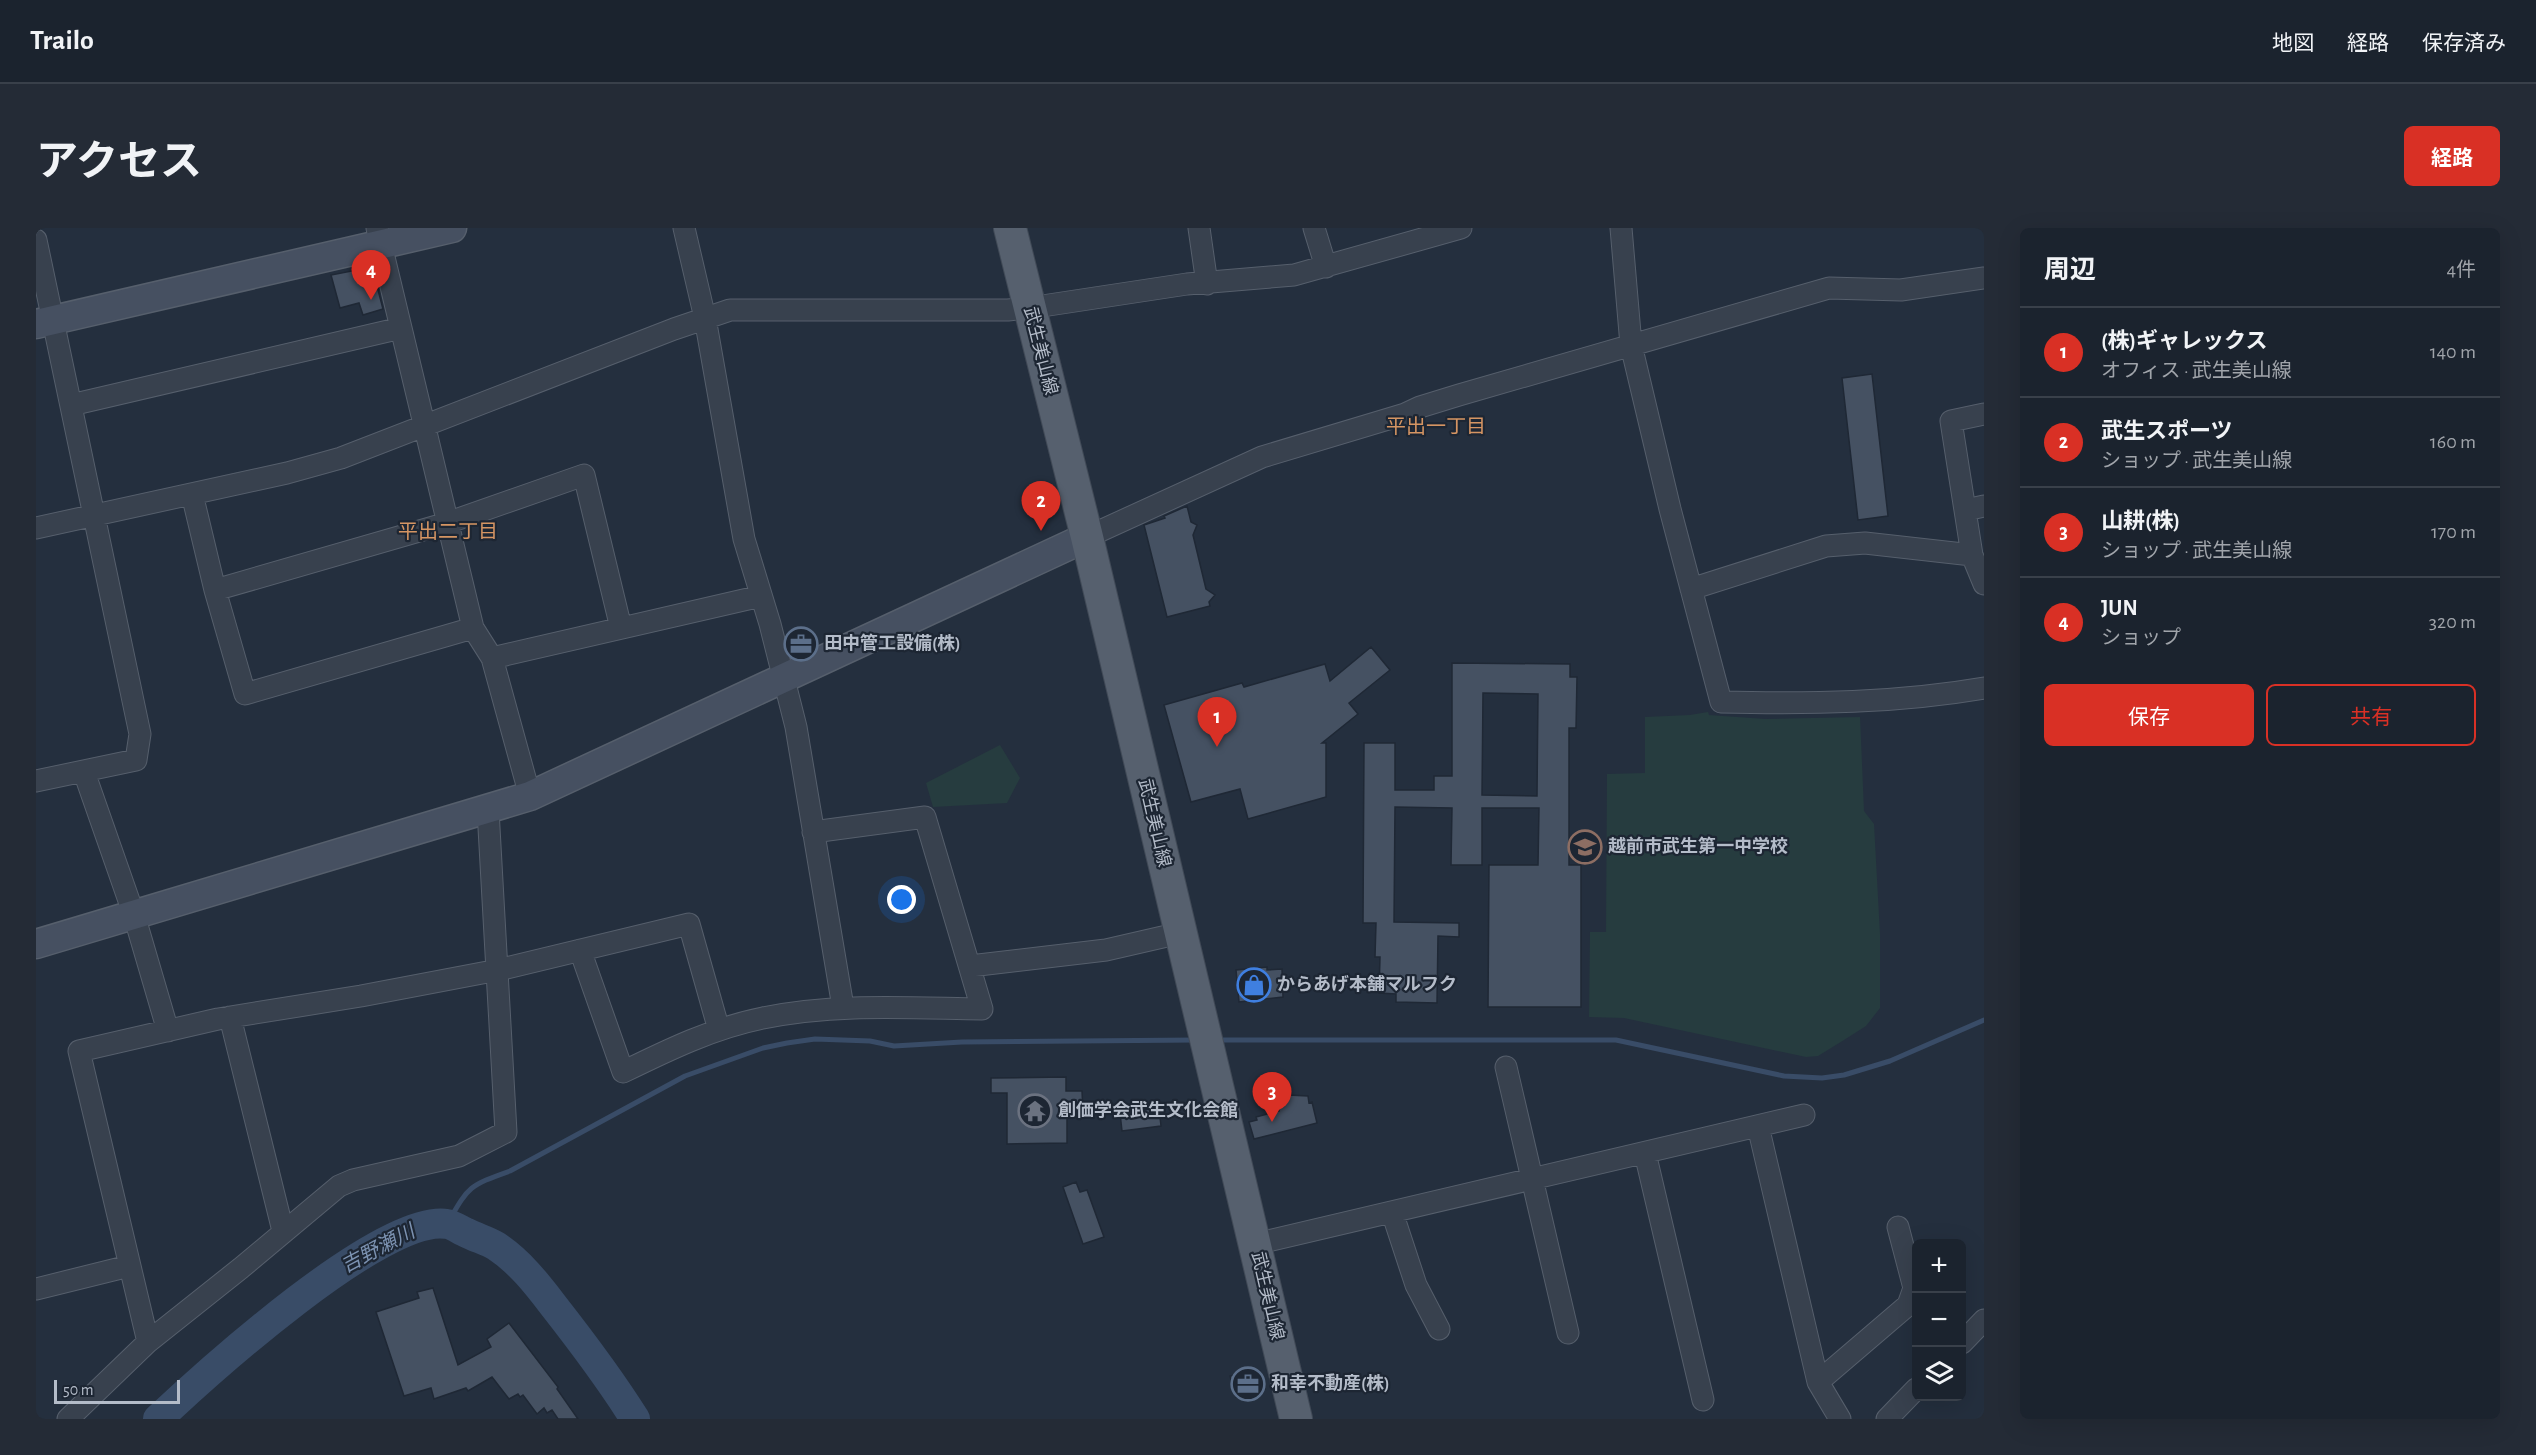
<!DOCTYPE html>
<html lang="ja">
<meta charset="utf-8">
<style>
:root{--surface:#1b232e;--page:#242b36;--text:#f1f3f6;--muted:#a0a4aa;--line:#39404a;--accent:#d93025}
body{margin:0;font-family:"Alegreya Sans","Noto Sans JP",sans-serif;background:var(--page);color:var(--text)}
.controls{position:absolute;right:18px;bottom:18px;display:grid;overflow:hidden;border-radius:9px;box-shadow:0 6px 24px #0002}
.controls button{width:54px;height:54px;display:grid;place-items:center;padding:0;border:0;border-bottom:2px solid var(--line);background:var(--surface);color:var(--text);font:30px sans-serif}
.scale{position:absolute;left:18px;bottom:15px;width:126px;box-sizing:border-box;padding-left:6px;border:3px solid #b4bcc9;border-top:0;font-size:16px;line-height:21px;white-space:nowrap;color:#b4bcc9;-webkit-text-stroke:4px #1d2633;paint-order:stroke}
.you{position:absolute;left:866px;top:672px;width:21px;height:21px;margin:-15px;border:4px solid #fff;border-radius:50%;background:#1a73e8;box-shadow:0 0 0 9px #1a73e833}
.badge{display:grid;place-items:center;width:39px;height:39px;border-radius:50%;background:var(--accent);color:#fff;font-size:20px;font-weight:700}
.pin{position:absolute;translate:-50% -50px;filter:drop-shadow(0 2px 3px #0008)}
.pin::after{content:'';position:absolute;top:32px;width:21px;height:18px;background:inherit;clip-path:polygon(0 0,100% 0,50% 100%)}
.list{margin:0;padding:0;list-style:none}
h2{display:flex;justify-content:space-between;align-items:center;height:78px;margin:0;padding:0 24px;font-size:26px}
h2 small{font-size:20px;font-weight:400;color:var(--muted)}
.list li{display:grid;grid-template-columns:39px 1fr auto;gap:18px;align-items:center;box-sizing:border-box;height:90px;padding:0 24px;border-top:2px solid var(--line)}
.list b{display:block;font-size:22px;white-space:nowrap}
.list p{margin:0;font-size:20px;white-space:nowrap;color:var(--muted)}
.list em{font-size:20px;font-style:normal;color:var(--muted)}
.actions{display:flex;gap:12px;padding:18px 24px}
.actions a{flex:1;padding:14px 0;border:2px solid var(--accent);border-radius:9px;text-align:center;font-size:21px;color:var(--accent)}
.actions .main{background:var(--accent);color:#fff}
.icon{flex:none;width:33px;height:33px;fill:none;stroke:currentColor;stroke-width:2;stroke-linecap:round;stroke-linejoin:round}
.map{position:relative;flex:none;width:1948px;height:1191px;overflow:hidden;border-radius:9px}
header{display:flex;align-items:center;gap:36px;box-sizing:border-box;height:84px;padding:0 30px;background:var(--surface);border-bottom:2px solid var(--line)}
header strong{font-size:28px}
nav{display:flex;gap:33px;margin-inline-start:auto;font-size:21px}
.intro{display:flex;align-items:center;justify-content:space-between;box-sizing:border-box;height:144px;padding:0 36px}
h1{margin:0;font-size:42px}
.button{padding:15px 27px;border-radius:9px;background:var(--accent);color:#fff;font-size:21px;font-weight:700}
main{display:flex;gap:36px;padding:0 36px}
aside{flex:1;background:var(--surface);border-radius:9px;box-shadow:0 6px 24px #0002}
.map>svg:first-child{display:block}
</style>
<header>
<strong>Trailo</strong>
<nav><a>地図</a><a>経路</a><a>保存済み</a></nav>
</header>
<div class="intro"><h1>アクセス</h1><a class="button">経路</a></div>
<main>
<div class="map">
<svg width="1948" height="1191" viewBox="0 0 1948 1191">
<rect width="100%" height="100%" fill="#242f3e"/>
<path fill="#263c3f" d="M1672,484L1673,487L1729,491L1824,489L1828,583L1838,596L1844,706V780L1830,798L1808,812L1782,828L1770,829L1588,790L1553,789L1554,704H1570L1571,546L1609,545V489L1654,487Z
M964,517L984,550L971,575L897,579L890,555Z"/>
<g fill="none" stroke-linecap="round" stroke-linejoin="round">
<path stroke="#394c67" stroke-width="5" d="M1181,812H1580L1748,848L1786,850L1808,847L1854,833L1948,792
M411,996C433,958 432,958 474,943L649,848L727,820L751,815L779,811L834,813L858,818L926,814L1160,812"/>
<path stroke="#394c67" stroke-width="30" d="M122,1191C170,1146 347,985 411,996C418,997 425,1003 431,1005C441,1010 452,1013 460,1018C483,1033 501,1056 517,1077C546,1114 574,1151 599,1191"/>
</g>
<path fill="#455162" stroke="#1f2835" stroke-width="1.5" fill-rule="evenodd" d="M336,39L347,81L327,87L323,75L304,80L295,47Z
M1836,146L1852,288L1822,292L1806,150Z
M1151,278L1155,294L1161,297L1157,307L1170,361L1179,367L1173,374L1174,378L1131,389L1108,297L1129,290L1128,288Z
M774,405L778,418L758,427L753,410Z
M1335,419L1354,442L1313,475L1322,486L1286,515H1290V569L1212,591L1204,561L1155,574L1128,477L1206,455L1208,459L1289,436L1294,453Z
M1416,435L1534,436V449H1541L1540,500H1533V637H1545V779H1452L1453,637H1502L1503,580H1446V637H1415L1416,580L1359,579L1358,694L1423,695V709L1402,708L1401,775L1360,774V766L1343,765L1344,729H1339L1340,695H1327L1328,515H1359V562H1398V548H1416ZM1447,465L1502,466L1501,568L1446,567Z
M1231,739V742L1246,741L1247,769L1203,774L1200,742Z
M1030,849V863H1046L1047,884H1031V915L971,916V865H955V850Z
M1252,867L1272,868L1273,875L1276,874L1281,895L1218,911L1213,894L1221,892L1220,889L1243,883L1240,870Z
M1123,880L1125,898L1086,903L1084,885Z
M1040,954L1044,964L1051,962L1068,1009L1047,1016L1027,959Z
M397,1060L422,1137L455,1119L451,1111L473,1095L522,1159L521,1161L542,1191H522L516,1182L511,1185L508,1180L501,1186L487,1167L484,1169L482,1166L473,1171L456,1149L432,1163L430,1160L398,1171L395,1160L368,1168L340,1084L383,1070L381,1064Z
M1224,1143L1229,1161L1200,1169L1194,1148Z"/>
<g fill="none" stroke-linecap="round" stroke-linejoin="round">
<g stroke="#565f6c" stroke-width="23">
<path id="street" d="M341,0L437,400L456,430L494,568
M648,0L669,90L708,311L734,396L760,499L807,779
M1163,0L1171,56
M1278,0L1290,39
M1585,0L1595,117L1634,281L1685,474C1774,476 1861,475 1948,460
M0,12L104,506L100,532L0,553
M35,177L365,100
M1948,186L1915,193L1936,327L1948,356
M156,266L179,362L209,466L437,400
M1930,282L1948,278
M0,300L251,245L305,230L638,101L694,82H972L993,80L1151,56L1258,47L1425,0
M1051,309L1226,229L1369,186L1384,179L1423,167L1793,60L1865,62L1948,50
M1655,361L1790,318L1829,315L1936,327
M179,362L411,295L548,247L585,400
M456,430L725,368
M48,544L98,687L132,803
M544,722L587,844C632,822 677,800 727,790C799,775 873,780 946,781L889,589L777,604
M934,738L1070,722L1144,705
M194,789L247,1003
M1470,839L1532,1105
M1722,898L1782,1154L1804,1191
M1609,925L1667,1172
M1356,984L1380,1057L1403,1101
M1219,1016L1768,887
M0,1061L93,1038
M112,1114L43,823L182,791L325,768L462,742L653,696L683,802
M1926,1115L1948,1092
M1782,1154L1872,1077L1878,1060L1862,999
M32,1191L112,1114L205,1040L303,958L317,952L423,928L470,904L452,582
M1851,1191L1880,1161"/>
</g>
<g stroke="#565f6c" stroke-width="31">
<path id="secondary" d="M0,96L416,0
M0,716L494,568L1051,309"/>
</g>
<g stroke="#414a57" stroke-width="34">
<path id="primary" d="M974,0L1051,309L1260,1191"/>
</g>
<use href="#street" stroke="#38414e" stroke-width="21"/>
<use href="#secondary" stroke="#465061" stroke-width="28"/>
<use href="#primary" stroke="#56606e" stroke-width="32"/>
</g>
<defs>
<g id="office-ring" transform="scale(1.725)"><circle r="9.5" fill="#1d2633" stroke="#5c6f8a" stroke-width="1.5"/><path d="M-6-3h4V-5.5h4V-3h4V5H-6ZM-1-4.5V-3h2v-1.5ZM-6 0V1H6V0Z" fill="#5c6f8a"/></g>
<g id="school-ring" transform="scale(1.725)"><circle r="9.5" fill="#1d2633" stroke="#8d6e63" stroke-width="1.5"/><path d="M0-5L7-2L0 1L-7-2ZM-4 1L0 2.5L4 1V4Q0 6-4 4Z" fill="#8d6e63"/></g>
<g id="shop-ring" transform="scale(1.725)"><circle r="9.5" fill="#1d2633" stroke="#3f7fe0" stroke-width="1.5"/><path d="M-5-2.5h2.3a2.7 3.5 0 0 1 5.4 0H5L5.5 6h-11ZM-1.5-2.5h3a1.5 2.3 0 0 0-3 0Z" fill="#3f7fe0"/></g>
<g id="temple-ring" transform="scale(1.725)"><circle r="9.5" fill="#1d2633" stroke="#6b7280" stroke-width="1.5"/><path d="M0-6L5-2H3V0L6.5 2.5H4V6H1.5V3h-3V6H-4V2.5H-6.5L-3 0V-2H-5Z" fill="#6b7280"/></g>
</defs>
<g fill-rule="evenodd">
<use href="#office-ring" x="765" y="416"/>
<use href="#school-ring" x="1549" y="619"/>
<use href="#shop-ring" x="1218" y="757"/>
<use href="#temple-ring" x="999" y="883"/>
<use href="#office-ring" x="1212" y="1156"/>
</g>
<g text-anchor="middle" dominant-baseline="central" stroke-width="4.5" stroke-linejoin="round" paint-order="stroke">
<g font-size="18" fill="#b4bcc9" stroke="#1d2633">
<text transform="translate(1004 123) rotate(76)">武生美山線</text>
<text transform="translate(1118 595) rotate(77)">武生美山線</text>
<text transform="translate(1231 1068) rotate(77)">武生美山線</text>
</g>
<g font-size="18" font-weight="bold" fill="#b4bcc9" stroke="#1d2633" text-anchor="start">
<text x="788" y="416">田中管工設備(株)</text>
<text x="1572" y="619">越前市武生第一中学校</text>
<text x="1241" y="757">からあげ本舗マルフク</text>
<text x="1022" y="883">創価学会武生文化会館</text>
<text x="1235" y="1156">和幸不動産(株)</text>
</g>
<g font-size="20" fill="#d59563" stroke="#1d2633">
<text x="1400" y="199">平出一丁目</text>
<text x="412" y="304">平出二丁目</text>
</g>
<g font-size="20" font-style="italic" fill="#7c92b1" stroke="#1d2633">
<text transform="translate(342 1021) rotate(-28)">吉野瀬川</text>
</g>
</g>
</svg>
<div class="controls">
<button>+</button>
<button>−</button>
<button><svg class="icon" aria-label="layers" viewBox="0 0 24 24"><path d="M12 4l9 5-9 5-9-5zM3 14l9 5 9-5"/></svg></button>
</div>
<div class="scale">50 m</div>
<div class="you"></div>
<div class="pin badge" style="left:1181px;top:519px">1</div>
<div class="pin badge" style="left:1005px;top:303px">2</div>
<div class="pin badge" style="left:1236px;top:894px">3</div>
<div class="pin badge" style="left:335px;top:72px">4</div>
</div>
<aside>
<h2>周辺<small>4件</small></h2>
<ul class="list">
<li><span class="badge">1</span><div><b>(株)ギャレックス</b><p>オフィス · 武生美山線</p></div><em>140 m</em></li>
<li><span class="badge">2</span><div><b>武生スポーツ</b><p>ショップ · 武生美山線</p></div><em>160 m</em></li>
<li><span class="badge">3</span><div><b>山耕(株)</b><p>ショップ · 武生美山線</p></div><em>170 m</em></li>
<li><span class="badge">4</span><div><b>JUN</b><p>ショップ</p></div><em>320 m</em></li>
</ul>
<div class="actions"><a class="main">保存</a><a>共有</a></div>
</aside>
</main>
